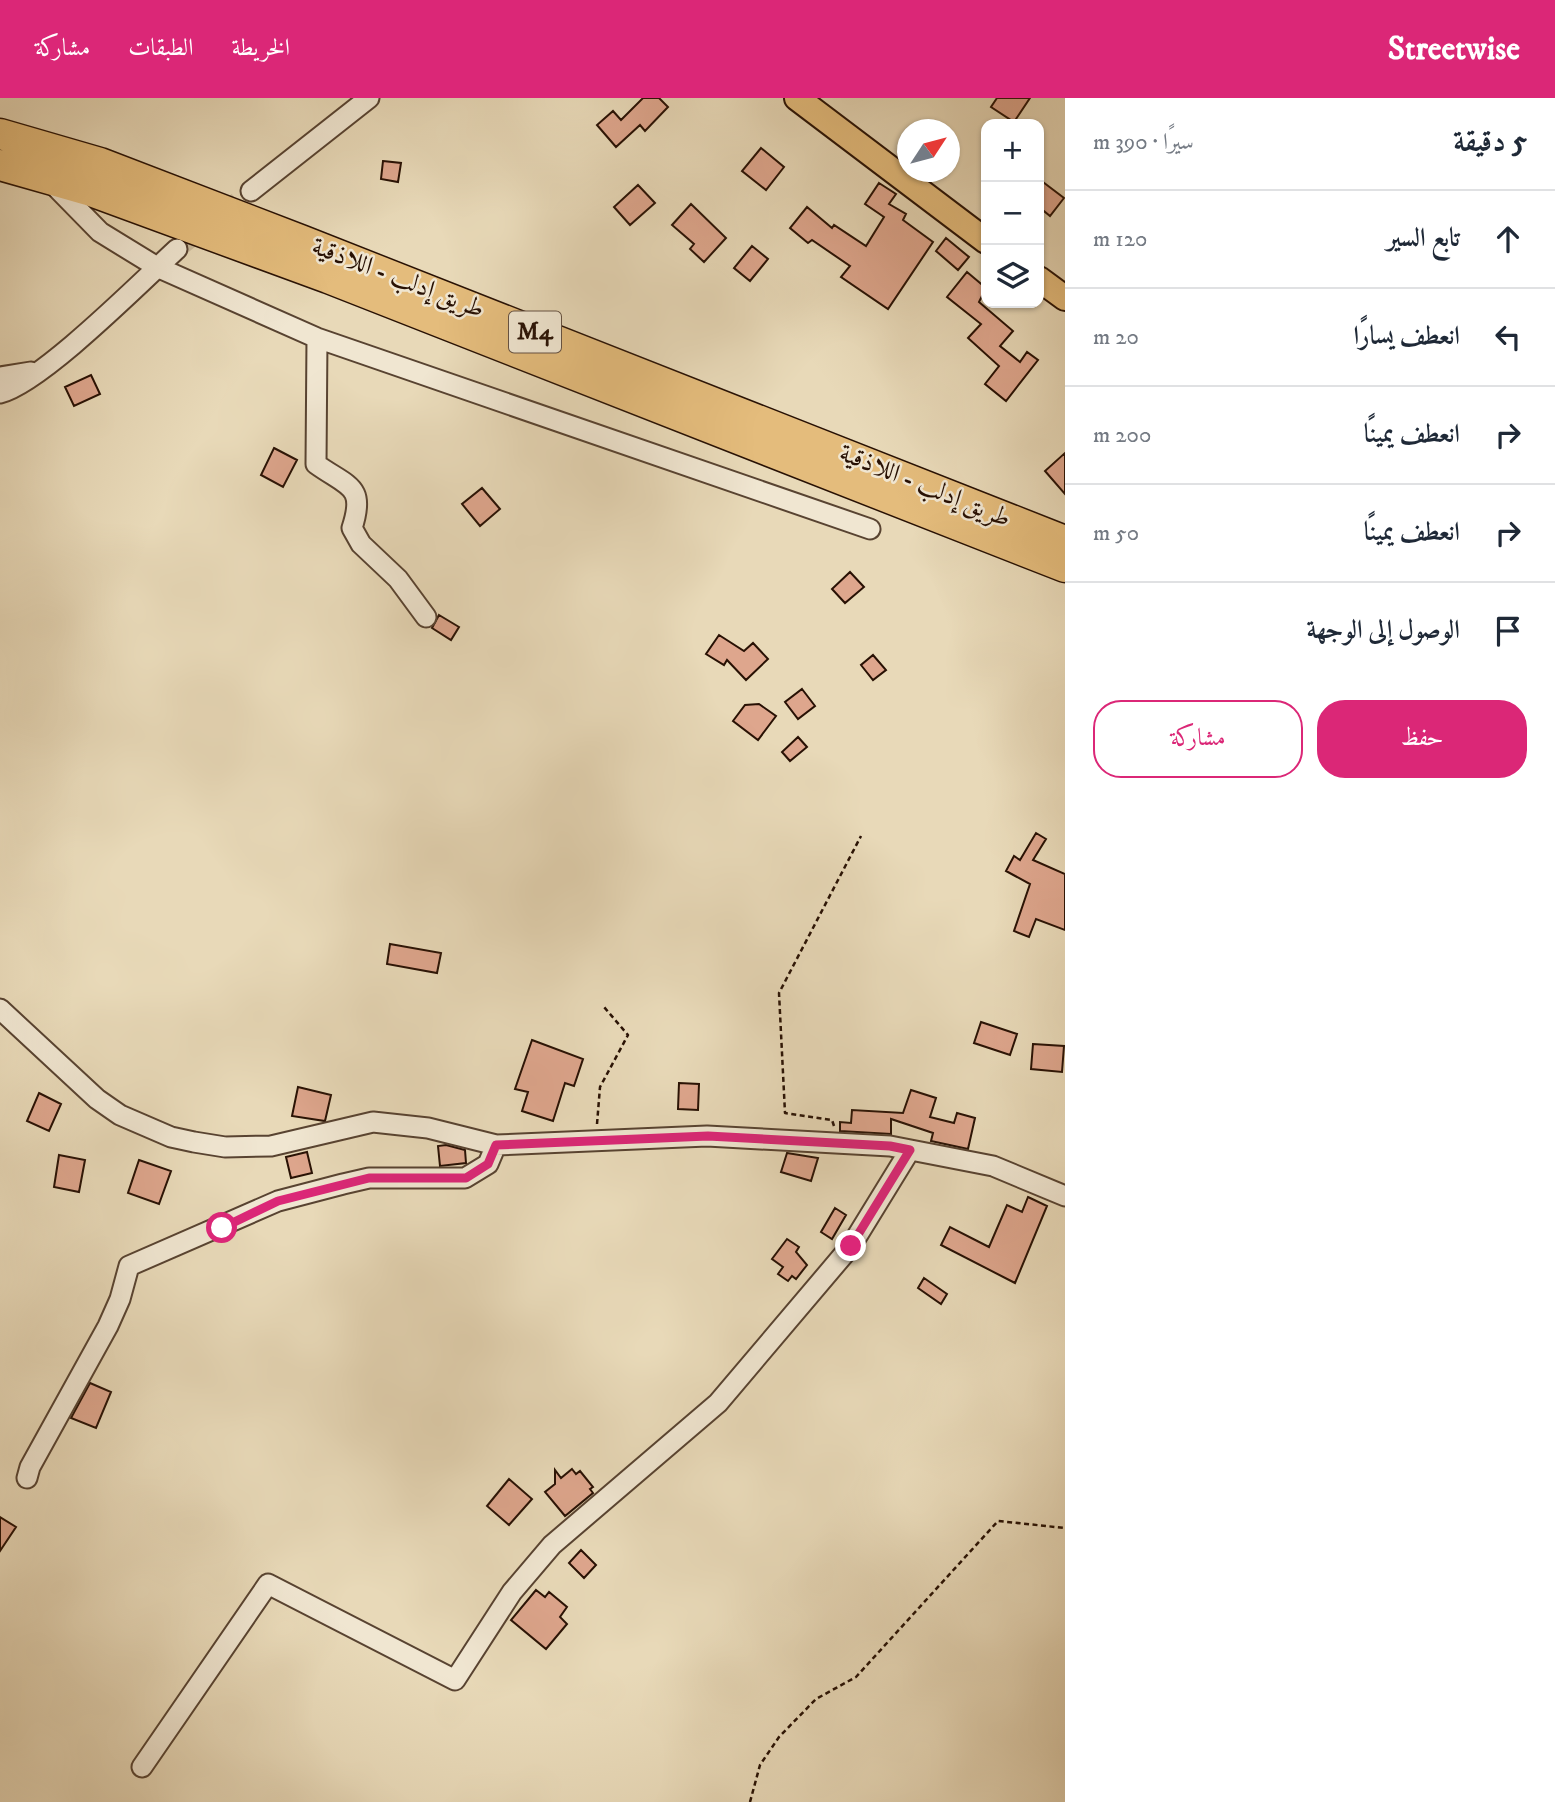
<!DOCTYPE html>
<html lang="ar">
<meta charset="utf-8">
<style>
:root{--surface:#fff;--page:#f2f2f3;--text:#1f2937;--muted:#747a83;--line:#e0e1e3;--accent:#db2777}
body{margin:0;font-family:"IM FELL DW Pica",Amiri,serif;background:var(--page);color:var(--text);direction:rtl}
.controls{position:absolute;right:21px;top:21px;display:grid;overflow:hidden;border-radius:14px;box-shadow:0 2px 5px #0004}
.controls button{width:63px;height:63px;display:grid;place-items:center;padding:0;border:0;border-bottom:2px solid var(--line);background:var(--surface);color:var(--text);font:35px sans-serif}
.compass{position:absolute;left:897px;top:21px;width:63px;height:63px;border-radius:50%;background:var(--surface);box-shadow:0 2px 5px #0004;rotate:54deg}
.stop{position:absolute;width:21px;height:21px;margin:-16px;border:5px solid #db2777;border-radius:50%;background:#fff}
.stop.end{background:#db2777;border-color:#fff;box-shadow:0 2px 7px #0008}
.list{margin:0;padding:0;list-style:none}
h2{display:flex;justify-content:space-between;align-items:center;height:91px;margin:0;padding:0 28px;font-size:30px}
h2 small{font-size:23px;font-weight:400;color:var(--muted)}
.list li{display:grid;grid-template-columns:46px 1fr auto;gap:21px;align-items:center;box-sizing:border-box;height:98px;padding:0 28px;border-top:2px solid var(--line)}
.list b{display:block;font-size:26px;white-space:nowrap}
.list em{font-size:23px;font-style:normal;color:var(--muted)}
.actions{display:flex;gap:14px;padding:21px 28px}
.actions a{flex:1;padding:16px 0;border:2px solid var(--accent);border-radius:28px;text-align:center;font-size:24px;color:var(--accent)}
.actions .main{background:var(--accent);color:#fff}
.icon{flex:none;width:38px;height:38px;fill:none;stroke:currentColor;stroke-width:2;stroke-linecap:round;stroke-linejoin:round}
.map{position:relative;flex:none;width:1065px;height:1704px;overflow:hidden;direction:ltr}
header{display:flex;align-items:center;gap:42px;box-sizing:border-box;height:98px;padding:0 35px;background:var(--accent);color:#fff}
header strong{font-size:33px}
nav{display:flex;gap:38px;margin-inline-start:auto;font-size:24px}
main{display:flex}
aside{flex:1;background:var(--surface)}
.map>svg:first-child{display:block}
</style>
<header>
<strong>Streetwise</strong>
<nav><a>الخريطة</a><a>الطبقات</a><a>مشاركة</a></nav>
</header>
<main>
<aside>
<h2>5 دقيقة<small>سيرًا · 390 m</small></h2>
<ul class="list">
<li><svg class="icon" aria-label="ahead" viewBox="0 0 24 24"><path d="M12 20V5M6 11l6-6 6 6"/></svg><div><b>تابع السير</b></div><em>120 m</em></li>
<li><svg class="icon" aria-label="left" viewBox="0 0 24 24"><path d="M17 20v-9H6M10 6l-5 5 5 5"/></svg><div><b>انعطف يسارًا</b></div><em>20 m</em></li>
<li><svg class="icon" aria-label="right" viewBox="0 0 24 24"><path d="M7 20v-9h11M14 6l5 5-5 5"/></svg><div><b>انعطف يمينًا</b></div><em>200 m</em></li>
<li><svg class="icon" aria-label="right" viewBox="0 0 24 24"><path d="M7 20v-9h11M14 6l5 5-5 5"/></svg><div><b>انعطف يمينًا</b></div><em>50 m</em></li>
<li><svg class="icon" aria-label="arrive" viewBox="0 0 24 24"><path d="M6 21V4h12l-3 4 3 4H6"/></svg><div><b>الوصول إلى الوجهة</b></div></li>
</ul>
<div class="actions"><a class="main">حفظ</a><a>مشاركة</a></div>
</aside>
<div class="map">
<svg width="1065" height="1704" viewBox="0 0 1065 1704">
<rect width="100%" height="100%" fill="#e8d9b8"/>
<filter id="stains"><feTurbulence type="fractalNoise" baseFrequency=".00286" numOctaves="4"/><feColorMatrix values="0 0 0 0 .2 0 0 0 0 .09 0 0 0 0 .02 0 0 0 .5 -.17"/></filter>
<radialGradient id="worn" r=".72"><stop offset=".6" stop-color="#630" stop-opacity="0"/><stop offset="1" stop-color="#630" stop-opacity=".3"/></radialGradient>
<path fill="#dea68d" stroke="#281104" stroke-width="2" d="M643,0H659L668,9L645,33L640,27L616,49L597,27L613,13L621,22Z
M997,0H1030L1014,24L991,9Z
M761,50L784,69L766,92L742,73Z
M383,63L401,65L398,84L381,81Z
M1039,81L1064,100L1050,118L1039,109Z
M879,85L896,96L889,106L906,116L903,122L933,144L888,211L841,179L850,168L812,142L808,145L790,130L807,109L832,130L834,127L866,148L884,119L865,106Z
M638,87L655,105L630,127L614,109Z
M691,106L726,140L704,164L690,151L694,146L672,127Z
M946,140L969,159L958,172L936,153Z
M752,148L768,161L750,183L734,170Z
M967,174L986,190L979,204L1013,233L1000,248L1020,264L1027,254L1038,262L1006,303L985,286L999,268L968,240L981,226L947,199Z
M91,277L100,296L74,308L65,289Z
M274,350L297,362L283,389L261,377Z
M1065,355V396L1045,373Z
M482,390L500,411L480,428L462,406Z
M850,474L864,489L845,505L832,491Z
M439,517L459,529L451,542L432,530Z
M719,537L744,553L753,545L768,561L746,582L727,562L724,567L706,556Z
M873,557L886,572L873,582L861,567Z
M802,591L815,608L798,621L785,604Z
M759,606L776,618L758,642L733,623L745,607Z
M798,639L807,649L790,663L782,654Z
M1036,735L1046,741L1033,762L1065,776V832L1036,821L1029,839L1014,833L1030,786L1006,773L1014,758L1020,762Z
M390,846L441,855L437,875L387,866Z
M981,924L1017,936L1010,957L974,945Z
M532,942L583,961L574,988L565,985L553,1023L522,1013L528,994L515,991Z
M1033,946L1064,948L1062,974L1031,971Z
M679,985L699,986L698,1012L678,1011Z
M298,989L331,997L325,1023L292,1018Z
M911,992L936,1000L930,1019L954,1025L957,1015L975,1020L968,1051L931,1043L933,1035L891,1021V1036L840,1033V1024L851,1025L852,1012L903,1015Z
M39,995L61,1006L49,1033L27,1023Z
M446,1047L465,1052L466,1065L440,1068L438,1048Z
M307,1054L312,1075L291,1080L286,1059Z
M787,1055L818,1060L811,1083L781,1074Z
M59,1057L85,1062L79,1094L54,1089Z
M139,1062L171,1073L159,1106L128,1095Z
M1028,1099L1047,1108L1015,1185L941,1147L950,1129L989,1149L1007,1107L1022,1114Z
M835,1110L846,1117L832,1141L821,1134Z
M787,1141L799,1149L796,1154L807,1167L796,1181L792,1178L788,1183L778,1176L783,1169L772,1161Z
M924,1180L947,1196L941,1206L918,1190Z
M90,1285L111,1294L96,1330L71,1320Z
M572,1371L576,1376L580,1373L593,1389L590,1391L593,1395L565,1418L545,1394L555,1386V1372L561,1380Z
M509,1381L532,1401L509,1427L487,1408Z
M0,1419L16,1429L0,1453Z
M581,1452L596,1467L584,1480L569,1465Z
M536,1492L545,1499L549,1494L567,1509L560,1519L567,1526L546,1551L511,1522Z"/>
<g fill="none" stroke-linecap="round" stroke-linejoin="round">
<path stroke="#cbbb9d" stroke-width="19" stroke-dasharray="19 10" stroke-linecap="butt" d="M177,151L251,93"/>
<g stroke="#584331" stroke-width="23">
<path id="minor" d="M51,84L100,134L157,169L317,240L870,431
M251,93L369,0
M317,240L316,366C348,389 366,387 352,430L361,446L398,481L426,519
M0,279L31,274
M0,295C41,285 141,184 177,151
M0,911L97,1001L120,1017L171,1039L194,1044L225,1049L271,1048L373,1024L428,1030L496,1047L707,1038L890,1048L993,1068L1065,1098
M27,1380L30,1369L108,1228L120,1201L129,1168L278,1103L343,1086L369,1080H465L488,1066L496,1047
M142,1669L268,1486L455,1582L512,1494L552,1447L718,1305L851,1148L910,1052"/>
</g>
<g stroke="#281104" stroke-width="28">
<path id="major" d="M797,0L986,143
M1039,181L1065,200"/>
</g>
<g stroke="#281104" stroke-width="33">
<path id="highway" d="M0,36L100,65L303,143L1065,443
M0,67L88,92L328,180L1065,469"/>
</g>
<path stroke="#281104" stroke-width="2.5" stroke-dasharray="5 3.5" stroke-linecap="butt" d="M597,1026L600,989L628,937L604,909
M834,1028L832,1022L785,1015L779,895L861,738
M750,1704L760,1667L779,1639L816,1601L856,1579L998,1423L1065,1430"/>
<use href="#minor" stroke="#f0e6d1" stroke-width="19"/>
<use href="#major" stroke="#e4bc7c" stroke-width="24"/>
<use href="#highway" stroke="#e4bc7c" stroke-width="30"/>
</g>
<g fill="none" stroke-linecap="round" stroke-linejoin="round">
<path stroke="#db2777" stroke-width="9" d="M222,1130L278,1103L369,1080H466L488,1066L496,1047L708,1038L890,1048L910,1052L851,1148"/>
</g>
<g text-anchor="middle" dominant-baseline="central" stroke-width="5" stroke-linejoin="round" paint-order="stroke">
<rect fill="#f0e6d1" stroke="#645142" stroke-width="2" x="509" y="213.5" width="52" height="41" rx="5"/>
<g font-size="24" font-weight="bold" fill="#281104">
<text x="535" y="234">M4</text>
</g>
<g font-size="26" fill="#281104" stroke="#f0e6d1">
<text transform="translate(398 180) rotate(21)">طريق إدلب - اللاذقية</text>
<text transform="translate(925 388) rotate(22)">طريق إدلب - اللاذقية</text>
</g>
</g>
<rect width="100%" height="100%" filter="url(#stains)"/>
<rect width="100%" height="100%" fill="url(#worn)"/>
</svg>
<div class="controls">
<button>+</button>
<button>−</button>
<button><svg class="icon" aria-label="layers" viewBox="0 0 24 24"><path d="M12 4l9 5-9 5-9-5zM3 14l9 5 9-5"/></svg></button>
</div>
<svg class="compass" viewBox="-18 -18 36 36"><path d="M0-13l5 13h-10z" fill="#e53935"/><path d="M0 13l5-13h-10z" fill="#747a83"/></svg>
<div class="stop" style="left:222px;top:1130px"></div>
<div class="stop end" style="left:851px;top:1148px"></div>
</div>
</main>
